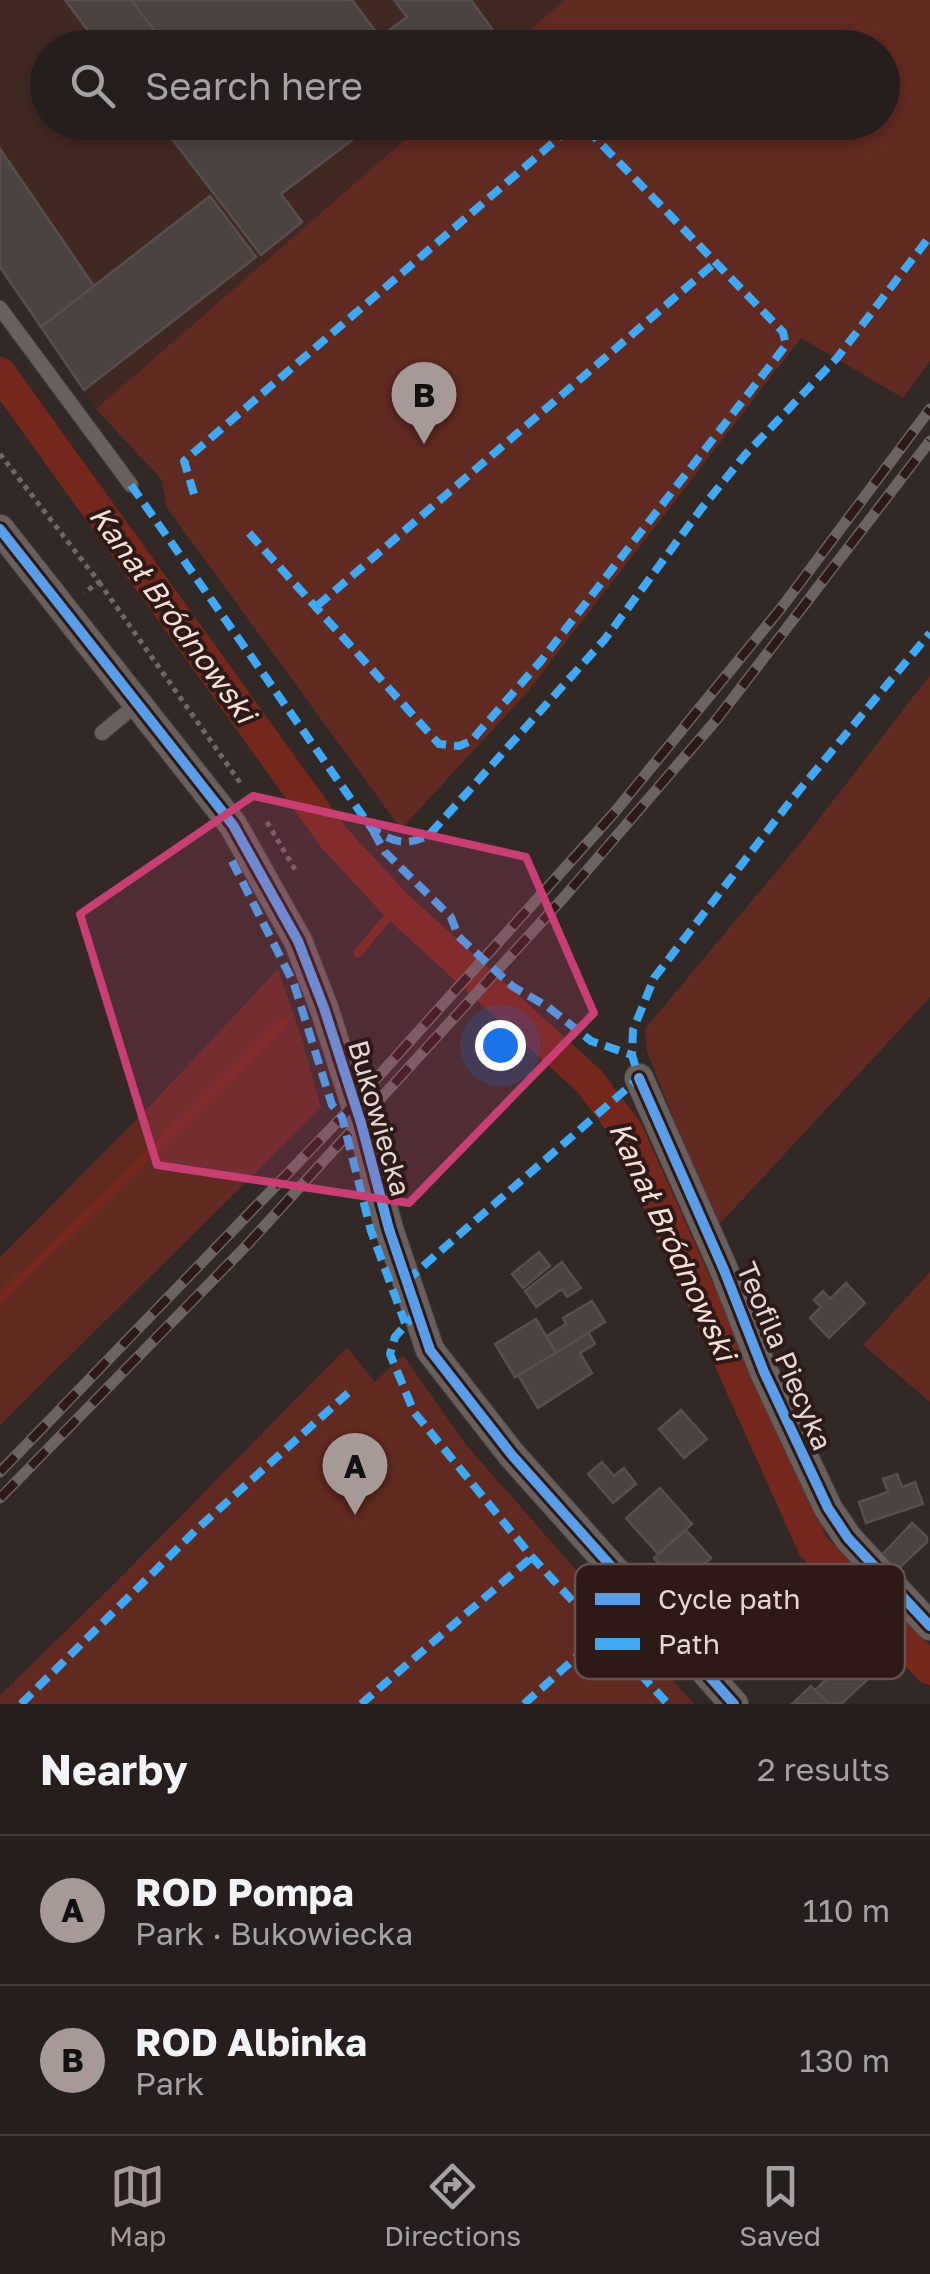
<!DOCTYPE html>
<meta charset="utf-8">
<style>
:root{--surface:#261e1c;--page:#322b29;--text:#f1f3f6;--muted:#a4a2a3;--line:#423c3b;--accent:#a69996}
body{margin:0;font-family:"Golos Text",sans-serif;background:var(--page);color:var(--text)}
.you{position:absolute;left:500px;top:1045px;width:35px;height:35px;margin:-25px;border:8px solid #fff;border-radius:50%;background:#1a73e8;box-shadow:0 0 0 15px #1a73e833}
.badge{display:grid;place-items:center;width:65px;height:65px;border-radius:50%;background:var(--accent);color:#111;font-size:32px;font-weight:700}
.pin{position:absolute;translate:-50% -82px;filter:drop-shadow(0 2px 5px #0008)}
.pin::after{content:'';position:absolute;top:52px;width:35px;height:30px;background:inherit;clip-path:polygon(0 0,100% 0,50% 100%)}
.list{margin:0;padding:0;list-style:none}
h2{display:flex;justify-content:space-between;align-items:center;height:130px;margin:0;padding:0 40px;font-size:42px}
h2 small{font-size:32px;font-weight:400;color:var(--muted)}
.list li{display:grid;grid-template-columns:65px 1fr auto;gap:30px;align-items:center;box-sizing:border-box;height:150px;padding:0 40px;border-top:2px solid var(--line)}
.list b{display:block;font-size:38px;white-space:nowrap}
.list p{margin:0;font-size:32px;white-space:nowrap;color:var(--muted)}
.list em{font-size:32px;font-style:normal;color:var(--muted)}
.icon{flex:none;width:55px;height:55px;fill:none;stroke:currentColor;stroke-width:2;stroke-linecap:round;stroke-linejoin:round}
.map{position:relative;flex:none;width:930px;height:1704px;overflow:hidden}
.search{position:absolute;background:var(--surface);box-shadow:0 5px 15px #0003;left:30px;right:30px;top:30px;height:110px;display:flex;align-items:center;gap:25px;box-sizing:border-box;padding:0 35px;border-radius:55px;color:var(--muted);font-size:38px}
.sheet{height:430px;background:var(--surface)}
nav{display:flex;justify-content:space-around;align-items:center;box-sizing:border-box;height:140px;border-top:2px solid var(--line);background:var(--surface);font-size:28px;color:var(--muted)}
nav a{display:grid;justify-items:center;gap:5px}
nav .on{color:var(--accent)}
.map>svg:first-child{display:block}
</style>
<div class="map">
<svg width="930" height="1704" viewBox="0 0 930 1704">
<rect width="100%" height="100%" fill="#322826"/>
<path fill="#412823" d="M0,0H565L509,47L48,48V122L424,123L96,409L0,267Z"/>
<path fill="#612a20" d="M565,0H930V361L903,398L801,338L525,695L401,829L167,508L161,479L96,409L424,123L882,122V48L509,47Z
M930,675V997L717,1227L647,1052L645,1029L806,836Z
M278,969L301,1036L321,1108L0,1425V1257L144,1112Z
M930,1272V1402L863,1345Z
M347,1347L375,1382L403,1355L467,1446L694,1704H0V1695L115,1583Z"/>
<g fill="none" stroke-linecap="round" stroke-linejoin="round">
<path stroke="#74271a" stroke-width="9" d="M358,953L397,906
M0,1299L283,1023"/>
<path stroke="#74271a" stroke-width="32" d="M0,373L334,838L397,906L589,1081L627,1131L813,1546L930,1669"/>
</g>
<path fill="#4c4341" stroke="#584e4c" stroke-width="2.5" d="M65,0H131L168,48H101Z
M131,0H352L380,37L365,48H168Z
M394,0H471L495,33L476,48H365L407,17Z
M159,122H225L239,141L264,122H376L281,194L302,222L261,255Z
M225,122H264L239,141Z
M0,149L94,286L41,327L0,267Z
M210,196L256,257L84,390L41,327Z
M539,1252L550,1266L523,1288L512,1274Z
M562,1262L581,1288L567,1297L562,1289L536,1307L525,1291Z
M846,1283L865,1303L829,1338L810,1318L821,1307L814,1300L823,1291L830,1299Z
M592,1301L605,1322L556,1353L547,1336L566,1324L563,1318Z
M536,1319L556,1353L515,1377L495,1344Z
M589,1333L595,1344L580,1353L592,1373L538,1408L518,1375Z
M681,1410L707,1439L684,1458L659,1429Z
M602,1462L614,1476L624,1468L636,1484L613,1503L588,1474Z
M897,1474L902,1487L915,1482L923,1504L866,1523L859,1502L888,1492L883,1479Z
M660,1488L692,1524L658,1554L626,1518Z
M912,1523L927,1537V1542L895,1572L880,1557Z
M686,1530L711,1558L679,1586L654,1558Z
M859,1648L879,1669L841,1704H829L815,1690Z
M811,1686L829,1704H792Z"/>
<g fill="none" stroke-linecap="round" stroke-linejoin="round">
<g stroke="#4d4443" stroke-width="16">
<path id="lane" d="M0,308L131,485
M102,733L137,704"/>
</g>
<g stroke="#4d4443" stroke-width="30">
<path id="street" d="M0,529L233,825L298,941L324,1008L361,1123L389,1229L430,1350L511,1454L734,1704
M639,1078L724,1270L764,1372L828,1508L848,1538L930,1626"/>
</g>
<path stroke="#6f6765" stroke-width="5" stroke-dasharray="5 5" stroke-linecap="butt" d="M0,454L99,582L84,593
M99,582L241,784
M267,822L297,873"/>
<use href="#lane" stroke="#695f5d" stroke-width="14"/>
<use href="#street" stroke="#695f5d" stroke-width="28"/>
<g stroke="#6c6462" stroke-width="11">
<path id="rail" d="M0,1472L342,1117L614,813L782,607L930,409
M0,1498L248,1244L565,896L717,719L930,441"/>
</g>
<use href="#rail" stroke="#2d1a16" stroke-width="8" stroke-dasharray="22" stroke-linecap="butt"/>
<path stroke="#3fa9f5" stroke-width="8" stroke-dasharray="15 8" stroke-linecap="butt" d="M131,485L372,829C394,842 405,847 429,835L605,639L701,509L744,456L837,358L930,236
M194,494L184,461L577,122
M249,533L439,744L459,746L471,741L540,662L786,345L783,332L580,122
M317,606L716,262
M373,831L385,852L451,917L458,936L512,986L548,1007L591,1041L632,1055
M232,861L294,984L332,1105L342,1117L371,1231L405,1323
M406,1281L639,1078L632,1055L633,1030L654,978L792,799L930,633
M417,1312L395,1337L390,1354L414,1412L532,1557L668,1704
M21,1704L197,1529L348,1393
M361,1704L532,1557
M524,1704L601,1635"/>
<g stroke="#2d1a16" stroke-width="16">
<path id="cycleway" d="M0,529L233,825L298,941L324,1008L361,1123L389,1229L430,1350L511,1454L734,1704
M639,1078L724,1270L764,1372L828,1508L848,1538L930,1626"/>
</g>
<use href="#cycleway" stroke="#5a9eea" stroke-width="10"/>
</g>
<path fill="#c93e73" fill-opacity="0.2" stroke="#c93e73" stroke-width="8" stroke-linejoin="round" d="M253,796L526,857L594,1013L409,1203L157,1165L80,914Z"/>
<g text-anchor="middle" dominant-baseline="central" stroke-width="8" stroke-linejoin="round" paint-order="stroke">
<g font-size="28" fill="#e4d6d3" stroke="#2d1a16">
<text transform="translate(380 1118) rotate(74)">Bukowiecka</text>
<text transform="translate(785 1356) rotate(67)">Teofila Piecyka</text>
</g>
<g font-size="30" font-style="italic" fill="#f8ded8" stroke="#2d1a16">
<text transform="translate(173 614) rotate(54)">Kanał Bródnowski</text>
<text transform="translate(673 1241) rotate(65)">Kanał Bródnowski</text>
</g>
</g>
<rect x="575" y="1564" width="330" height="115" rx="15" fill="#2d1a16" stroke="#64524f" stroke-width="2.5"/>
<rect x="595" y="1593" width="45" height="12" fill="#5a9eea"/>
<rect x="595" y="1638" width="45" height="12" fill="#3fa9f5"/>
<g font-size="28" fill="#e4d6d3">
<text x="658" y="1609">Cycle path</text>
<text x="658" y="1654">Path</text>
</g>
</svg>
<div class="you"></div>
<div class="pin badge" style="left:355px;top:1515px">A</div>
<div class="pin badge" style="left:424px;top:444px">B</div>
<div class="search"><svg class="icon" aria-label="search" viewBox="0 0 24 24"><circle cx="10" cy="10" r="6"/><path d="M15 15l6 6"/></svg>Search here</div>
</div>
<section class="sheet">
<h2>Nearby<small>2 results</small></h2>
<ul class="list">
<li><span class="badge">A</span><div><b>ROD Pompa</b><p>Park · Bukowiecka</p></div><em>110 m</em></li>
<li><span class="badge">B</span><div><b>ROD Albinka</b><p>Park</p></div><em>130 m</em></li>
</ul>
</section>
<nav>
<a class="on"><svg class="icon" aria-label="map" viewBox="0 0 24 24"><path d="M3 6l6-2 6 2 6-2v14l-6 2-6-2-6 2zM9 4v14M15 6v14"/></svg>Map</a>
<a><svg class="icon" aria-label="directions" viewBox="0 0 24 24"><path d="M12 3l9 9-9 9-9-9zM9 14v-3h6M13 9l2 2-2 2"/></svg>Directions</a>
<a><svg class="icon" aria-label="saved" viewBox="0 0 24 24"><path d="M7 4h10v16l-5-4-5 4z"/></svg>Saved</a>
</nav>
